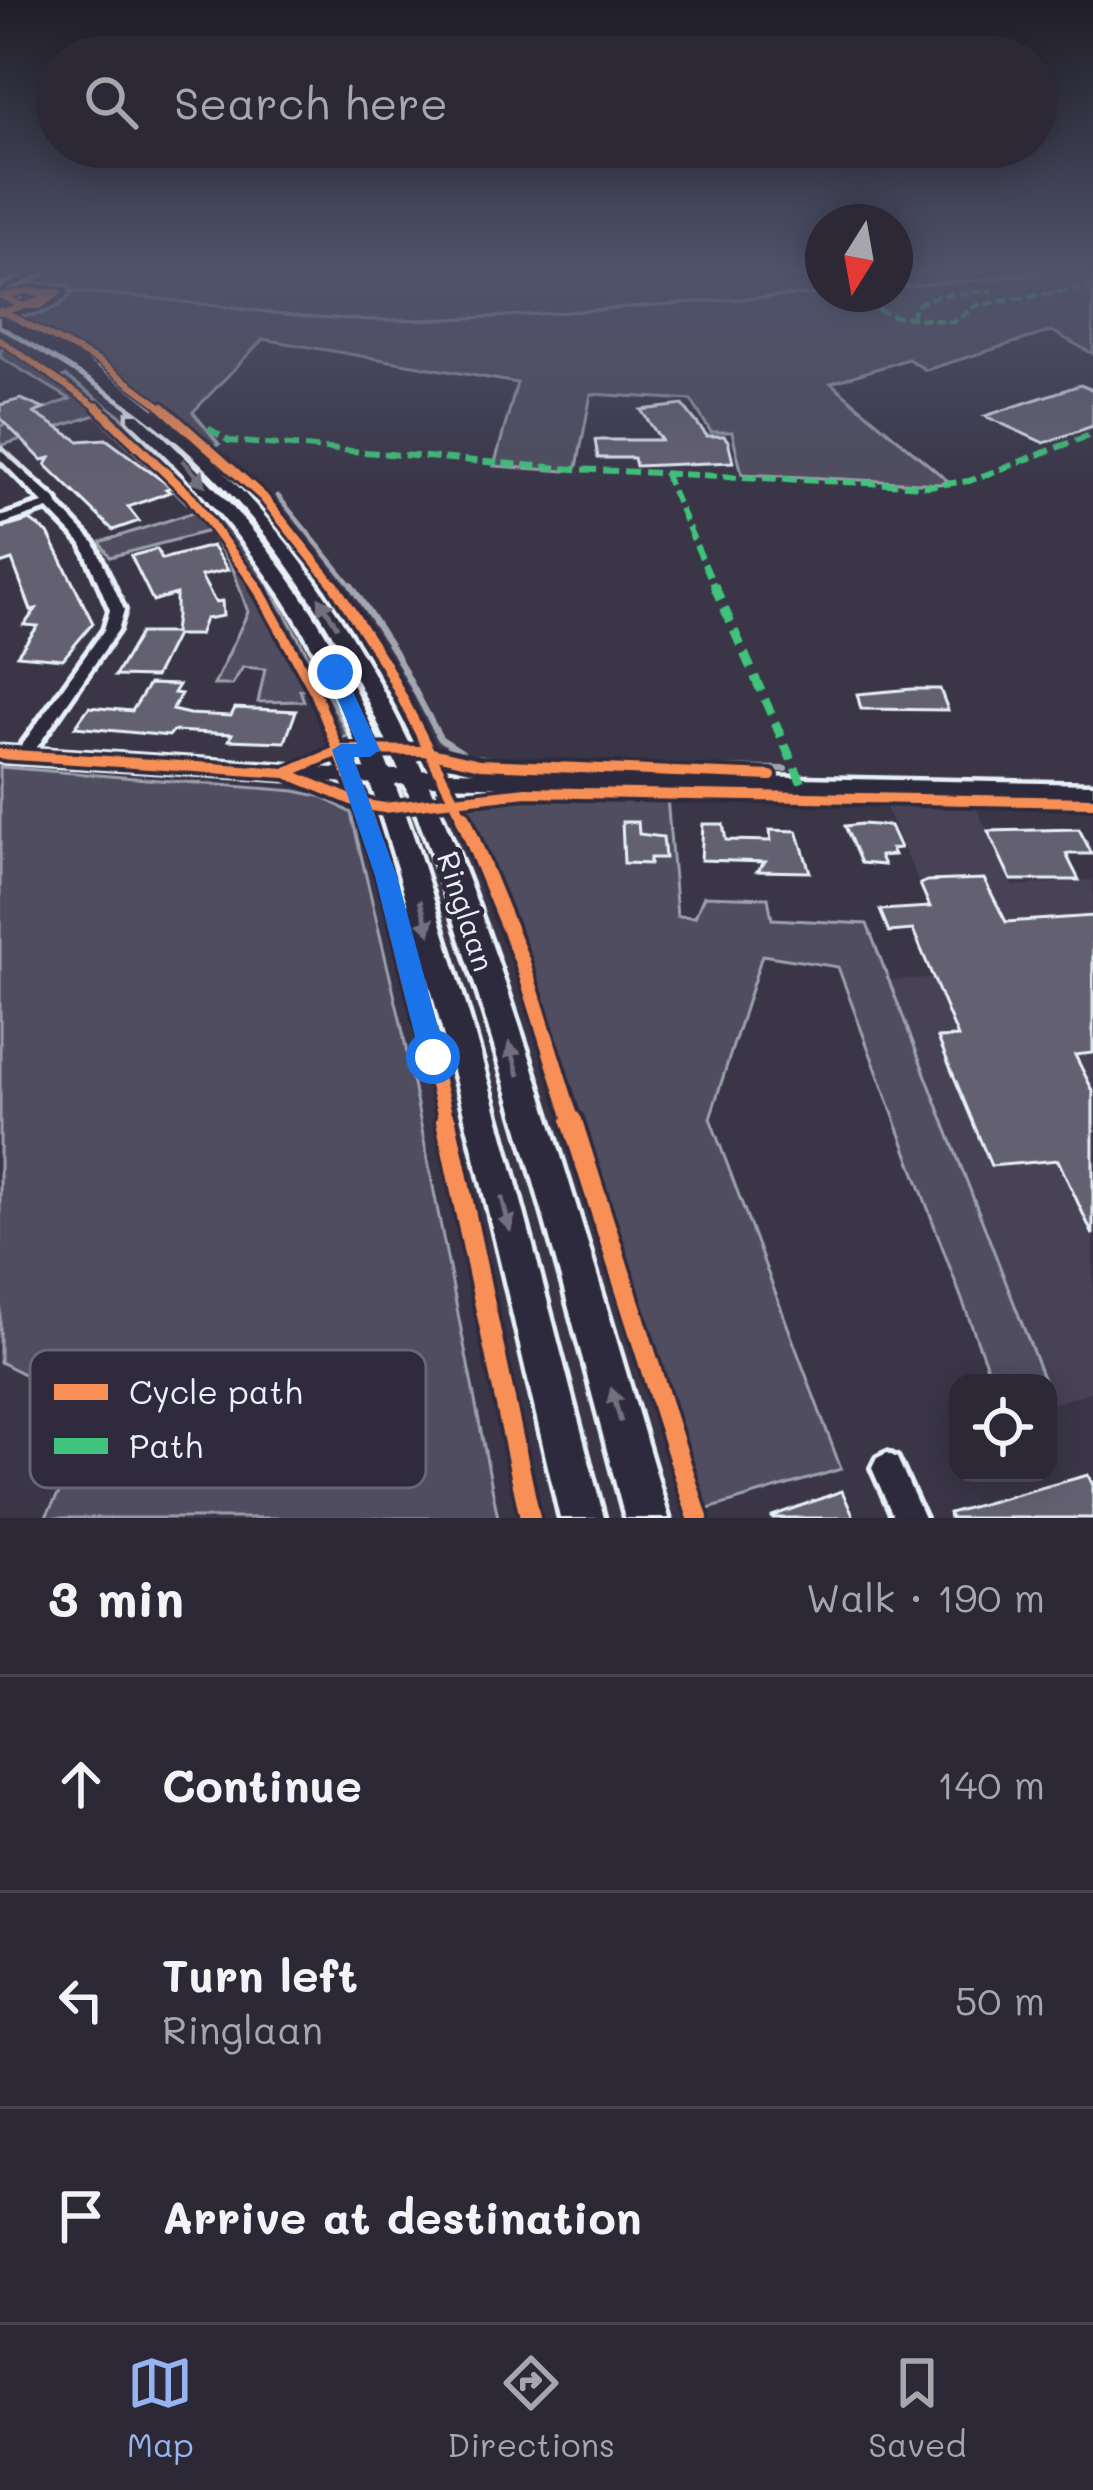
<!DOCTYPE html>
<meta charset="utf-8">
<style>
:root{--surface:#2c2836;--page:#383442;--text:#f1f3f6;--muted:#a6a6ad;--line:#484451;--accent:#95b2f1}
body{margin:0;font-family:Mali,sans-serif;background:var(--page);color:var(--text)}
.controls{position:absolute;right:36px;bottom:36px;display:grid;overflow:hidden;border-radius:24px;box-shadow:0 6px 30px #0003}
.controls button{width:108px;height:108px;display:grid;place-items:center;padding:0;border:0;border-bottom:3px solid var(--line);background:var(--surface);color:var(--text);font:60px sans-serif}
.compass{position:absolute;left:805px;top:204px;width:108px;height:108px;border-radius:50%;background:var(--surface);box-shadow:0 6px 30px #0003;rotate:191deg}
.stop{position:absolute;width:36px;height:36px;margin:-27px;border:9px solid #1a73e8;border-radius:50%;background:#fff}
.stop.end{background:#1a73e8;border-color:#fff;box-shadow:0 3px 12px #0008}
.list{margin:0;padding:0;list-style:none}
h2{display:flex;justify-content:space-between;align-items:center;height:156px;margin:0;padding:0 48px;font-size:51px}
h2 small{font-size:39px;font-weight:400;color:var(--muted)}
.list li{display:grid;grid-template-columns:78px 1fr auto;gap:36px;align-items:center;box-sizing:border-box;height:216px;padding:0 48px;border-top:3px solid var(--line)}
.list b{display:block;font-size:45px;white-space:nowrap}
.list p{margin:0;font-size:39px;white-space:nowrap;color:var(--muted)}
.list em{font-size:39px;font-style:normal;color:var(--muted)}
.icon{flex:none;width:66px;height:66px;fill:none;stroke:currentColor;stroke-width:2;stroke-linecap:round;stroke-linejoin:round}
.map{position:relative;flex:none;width:1093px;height:1518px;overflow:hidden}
.search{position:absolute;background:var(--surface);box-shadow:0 6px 30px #0003;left:36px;right:36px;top:36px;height:132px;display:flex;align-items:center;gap:30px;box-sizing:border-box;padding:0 42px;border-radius:66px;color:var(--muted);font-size:45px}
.sheet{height:804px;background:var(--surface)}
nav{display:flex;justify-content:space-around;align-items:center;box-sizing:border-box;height:168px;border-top:3px solid var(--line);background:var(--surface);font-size:33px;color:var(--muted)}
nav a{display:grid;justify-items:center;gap:6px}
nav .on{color:var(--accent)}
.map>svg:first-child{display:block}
</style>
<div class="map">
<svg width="1093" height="1518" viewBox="0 0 1093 1518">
<rect width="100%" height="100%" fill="#3a3648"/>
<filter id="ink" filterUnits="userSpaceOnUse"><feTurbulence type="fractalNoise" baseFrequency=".00833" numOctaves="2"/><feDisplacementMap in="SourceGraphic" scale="24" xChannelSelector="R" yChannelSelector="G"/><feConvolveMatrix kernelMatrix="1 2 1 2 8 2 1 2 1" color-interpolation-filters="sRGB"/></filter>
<g filter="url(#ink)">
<path fill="#464354" d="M884,803L975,805L1013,886L1093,880V1391L1053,1404L889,980L933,978L907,915L932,913Z"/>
<path fill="#504e5f" stroke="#9ca0ac" stroke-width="3" d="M45,272H823V294H895V272H1093V354L1052,331L926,370L908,359L831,383L948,481L940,484L742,474L732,432H711L691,400L591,394L577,467L565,471L494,466L517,383L263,339L193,412L219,444L204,448L107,373L3,317C31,316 55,316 73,292L69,286L30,282Z
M3,344L59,378L66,376C93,396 122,415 147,437C240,517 296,628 348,736L339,738C290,625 229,526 142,438L138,440L200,506L193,509L96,415L0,446V426L70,399L0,357Z
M201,510L255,587L311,689L300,690L304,701L258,702L265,669L243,667L232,685H214L248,612L233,569L209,531L110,557L100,542Z
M0,767L295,791L323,797L351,813L401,1023L498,1518H45L103,1414L0,1362Z
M513,793L667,797L677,916L695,917L704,896L768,898L772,919L867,924L1045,1383H993L838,967L762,955L710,1118L841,1469L702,1511C633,1276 564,1044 469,818L466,807L475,799Z"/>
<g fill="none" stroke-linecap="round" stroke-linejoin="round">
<path stroke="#a2a6b1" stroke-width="3" d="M895,287L1066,272
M69,292C176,296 281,320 388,320C535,320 680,299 827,294"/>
<path stroke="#a2a6b1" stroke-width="4.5" d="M278,496L353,588"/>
<path stroke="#a2a6b1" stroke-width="6" d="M351,585L394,651L440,738L468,756L553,766L785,769"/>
</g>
<path fill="#636171" stroke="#e8f1f8" stroke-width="3" d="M1080,385L1093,390V426L1044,443L985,416Z
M21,399L44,409L34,413L79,441L106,439L171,487L166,489L170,492L128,507L139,521L113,530L46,465L50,458L42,460L0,418V405Z
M683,405L707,436H724L728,441L733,462L636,466L634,458H598L595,440H661L641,410Z
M30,520L48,533L93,623L63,659L17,655L38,626L24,625L36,609L31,610L12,560L0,564V529Z
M212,546L228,570L201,576L215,602L222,601L223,616L205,619L199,635H176L155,677L115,676L140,633H174L176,616V594L153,601L131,556L157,549L162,559Z
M149,684L179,685L174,693L181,694L172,710L189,714L231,716L235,708L296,711L285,742L229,740L232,734L173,731L169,736L75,727L89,707L132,711Z
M912,689H940L948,710L861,709L857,694Z
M622,822H638L639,834L663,837L665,858H650V864L624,863Z
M703,824H723L726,840L771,841L770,830L797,831L810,872L757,871L765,862L701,860Z
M861,824L890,826L900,848L891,849L894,855L880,856L884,865L861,863L845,826Z
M1079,829L1092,854H1066L1079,880H1011L988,831Z
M984,879L1006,922L1093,916V1053L1075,1055L1093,1091V1235L1058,1160L991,1166L938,1038L958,1037L913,930L889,932L880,910L930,907L920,884L927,881Z
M1088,1475L1093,1485V1518H950L949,1513Z
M842,1491L854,1518H772V1516Z"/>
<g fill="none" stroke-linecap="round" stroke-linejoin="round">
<g stroke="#e8f1f8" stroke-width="10">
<path id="minor" d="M33,272H43L0,293V288Z
M0,450L57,501L58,505L94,543L124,610L118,630L28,760L22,762L14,756L104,630L110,610L82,544L48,509L0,525V517L43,503L0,459Z
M887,1453L897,1458L924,1518H894L872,1468L877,1458Z"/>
</g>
<g stroke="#e8f1f8" stroke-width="9">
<path id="tertiary" d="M0,747L350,769L1093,784V800L350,783L0,761Z"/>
</g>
<g stroke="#e8f1f8" stroke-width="9">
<path id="primary" d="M0,315C55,337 109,373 154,409C371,582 459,838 541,1092C586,1234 627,1376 669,1518H625C584,1363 543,1207 496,1053C432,842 360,613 195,458C136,403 69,364 0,324Z
M129,414H139C207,475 269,542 317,620C382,726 418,847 454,965C510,1148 555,1333 604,1518H560C516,1329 474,1140 421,953C389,837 356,717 293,614C248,541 191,478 129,420Z"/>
</g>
<path stroke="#e8f1f8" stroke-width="3" stroke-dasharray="4.5 4.5" stroke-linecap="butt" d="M18,298L40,301"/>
<use href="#minor" fill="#2f2a3d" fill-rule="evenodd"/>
<use href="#tertiary" fill="#2f2a3d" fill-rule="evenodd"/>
<use href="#primary" fill="#2f2a3d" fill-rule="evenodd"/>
<path stroke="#40c37c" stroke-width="4.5" stroke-dasharray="10 4.5" stroke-linecap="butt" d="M797,272L823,286
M993,272H1013
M836,294L894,316L954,322L977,305L1093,287
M912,318L915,305L940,295L994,291"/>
<path stroke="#40c37c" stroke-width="6" stroke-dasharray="14 6" stroke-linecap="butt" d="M208,428L229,441L574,469L928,486L969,481L1093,434
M664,472L715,588"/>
<path stroke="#40c37c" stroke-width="9" stroke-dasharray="16 9" stroke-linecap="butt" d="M714,585L803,786"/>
<g stroke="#2f2a3d" stroke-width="10">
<path id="cycleway-far4" d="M1,296L23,306
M1,296L27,291
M1,296L27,291
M23,306H39L59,292L27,291
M23,306L47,297L27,291
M0,310L100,362L166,410
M0,312L23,306
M0,340L101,410"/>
</g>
<g stroke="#2f2a3d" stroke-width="15">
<path id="cycleway-far3" d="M97,407L190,496L258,588
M162,407L263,497L336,588"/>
</g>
<g stroke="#2f2a3d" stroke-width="18">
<path id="cycleway-far2" d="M256,585L315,692L366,820
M334,585L386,666L464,820
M0,754L286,773
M286,773L361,804L384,808L526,792L1093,802
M286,773L341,750H356L423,751L480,764L771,776"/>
</g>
<g stroke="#2f2a3d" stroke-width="22">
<path id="cycleway-far1" d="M365,817L396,915L447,1124
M463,817L522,961L573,1124"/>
</g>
<g stroke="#2f2a3d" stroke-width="27">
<path id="cycleway" d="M446,1121L530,1518
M572,1121L698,1518"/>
</g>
<use href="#cycleway-far4" stroke="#f78f57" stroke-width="6"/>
<use href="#cycleway-far3" stroke="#f78f57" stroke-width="9"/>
<use href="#cycleway-far2" stroke="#f78f57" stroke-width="10"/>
<use href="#cycleway-far1" stroke="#f78f57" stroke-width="15"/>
<use href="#cycleway" stroke="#f78f57" stroke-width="20"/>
</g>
<defs><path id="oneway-solid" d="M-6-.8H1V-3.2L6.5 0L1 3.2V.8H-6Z" transform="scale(3)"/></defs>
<g fill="#70707e">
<use href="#oneway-solid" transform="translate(194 473) rotate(48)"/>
<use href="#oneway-solid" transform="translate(328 612) rotate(-122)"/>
<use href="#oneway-solid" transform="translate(425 917) rotate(73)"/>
<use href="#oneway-solid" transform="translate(514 1059) rotate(-107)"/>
<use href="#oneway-solid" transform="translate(506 1214) rotate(76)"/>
<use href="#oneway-solid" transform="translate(616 1405) rotate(-106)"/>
</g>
</g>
<linearGradient id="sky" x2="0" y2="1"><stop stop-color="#201e28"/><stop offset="0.56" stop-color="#4f526a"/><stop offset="1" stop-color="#4f526a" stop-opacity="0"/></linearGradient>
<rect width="1093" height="484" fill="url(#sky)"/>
<path fill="#1a73e8" d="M335,667L344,672L380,750L370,757H353L397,876L446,1057L433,1068L420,1057L375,876L332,750L341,744H357L326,672Z"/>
<g text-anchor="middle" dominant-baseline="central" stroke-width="10" stroke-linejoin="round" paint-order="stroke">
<g font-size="30" fill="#e8f1f8" stroke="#2f2a3d">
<text transform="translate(467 911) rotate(72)">Ringlaan</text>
</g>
</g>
<rect x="30" y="1350" width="396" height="138" rx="18" fill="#2f2a3d" stroke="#666675" stroke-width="3"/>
<rect x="54" y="1384" width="54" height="16" fill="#f78f57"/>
<rect x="54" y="1438" width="54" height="16" fill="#40c37c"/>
<g font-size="33" fill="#e8f1f8">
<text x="129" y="1404">Cycle path</text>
<text x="129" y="1458">Path</text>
</g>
</svg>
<div class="controls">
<button><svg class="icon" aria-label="locate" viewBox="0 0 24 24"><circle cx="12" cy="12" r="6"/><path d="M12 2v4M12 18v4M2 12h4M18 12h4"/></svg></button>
</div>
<svg class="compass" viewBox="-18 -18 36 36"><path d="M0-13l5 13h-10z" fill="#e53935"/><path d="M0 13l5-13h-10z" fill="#a6a6ad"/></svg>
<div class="stop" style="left:433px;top:1057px"></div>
<div class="stop end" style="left:335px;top:672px"></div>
<div class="search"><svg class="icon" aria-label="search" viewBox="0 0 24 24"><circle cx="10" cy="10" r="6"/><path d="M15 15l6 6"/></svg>Search here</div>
</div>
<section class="sheet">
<h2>3 min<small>Walk · 190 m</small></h2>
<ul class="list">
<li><svg class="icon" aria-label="ahead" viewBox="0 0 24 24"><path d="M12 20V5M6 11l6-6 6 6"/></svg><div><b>Continue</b></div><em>140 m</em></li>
<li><svg class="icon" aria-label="left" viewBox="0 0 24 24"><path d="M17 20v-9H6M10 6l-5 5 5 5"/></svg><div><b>Turn left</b><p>Ringlaan</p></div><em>50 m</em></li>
<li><svg class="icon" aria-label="arrive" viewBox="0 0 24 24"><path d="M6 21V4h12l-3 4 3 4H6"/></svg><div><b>Arrive at destination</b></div></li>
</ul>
</section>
<nav>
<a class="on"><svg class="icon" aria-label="map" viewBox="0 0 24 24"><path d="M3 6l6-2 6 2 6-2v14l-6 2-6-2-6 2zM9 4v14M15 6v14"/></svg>Map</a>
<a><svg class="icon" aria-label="directions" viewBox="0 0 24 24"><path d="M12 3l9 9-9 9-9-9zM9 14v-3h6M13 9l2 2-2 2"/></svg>Directions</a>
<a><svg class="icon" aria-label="saved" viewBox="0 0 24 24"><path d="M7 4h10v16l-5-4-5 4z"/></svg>Saved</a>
</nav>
